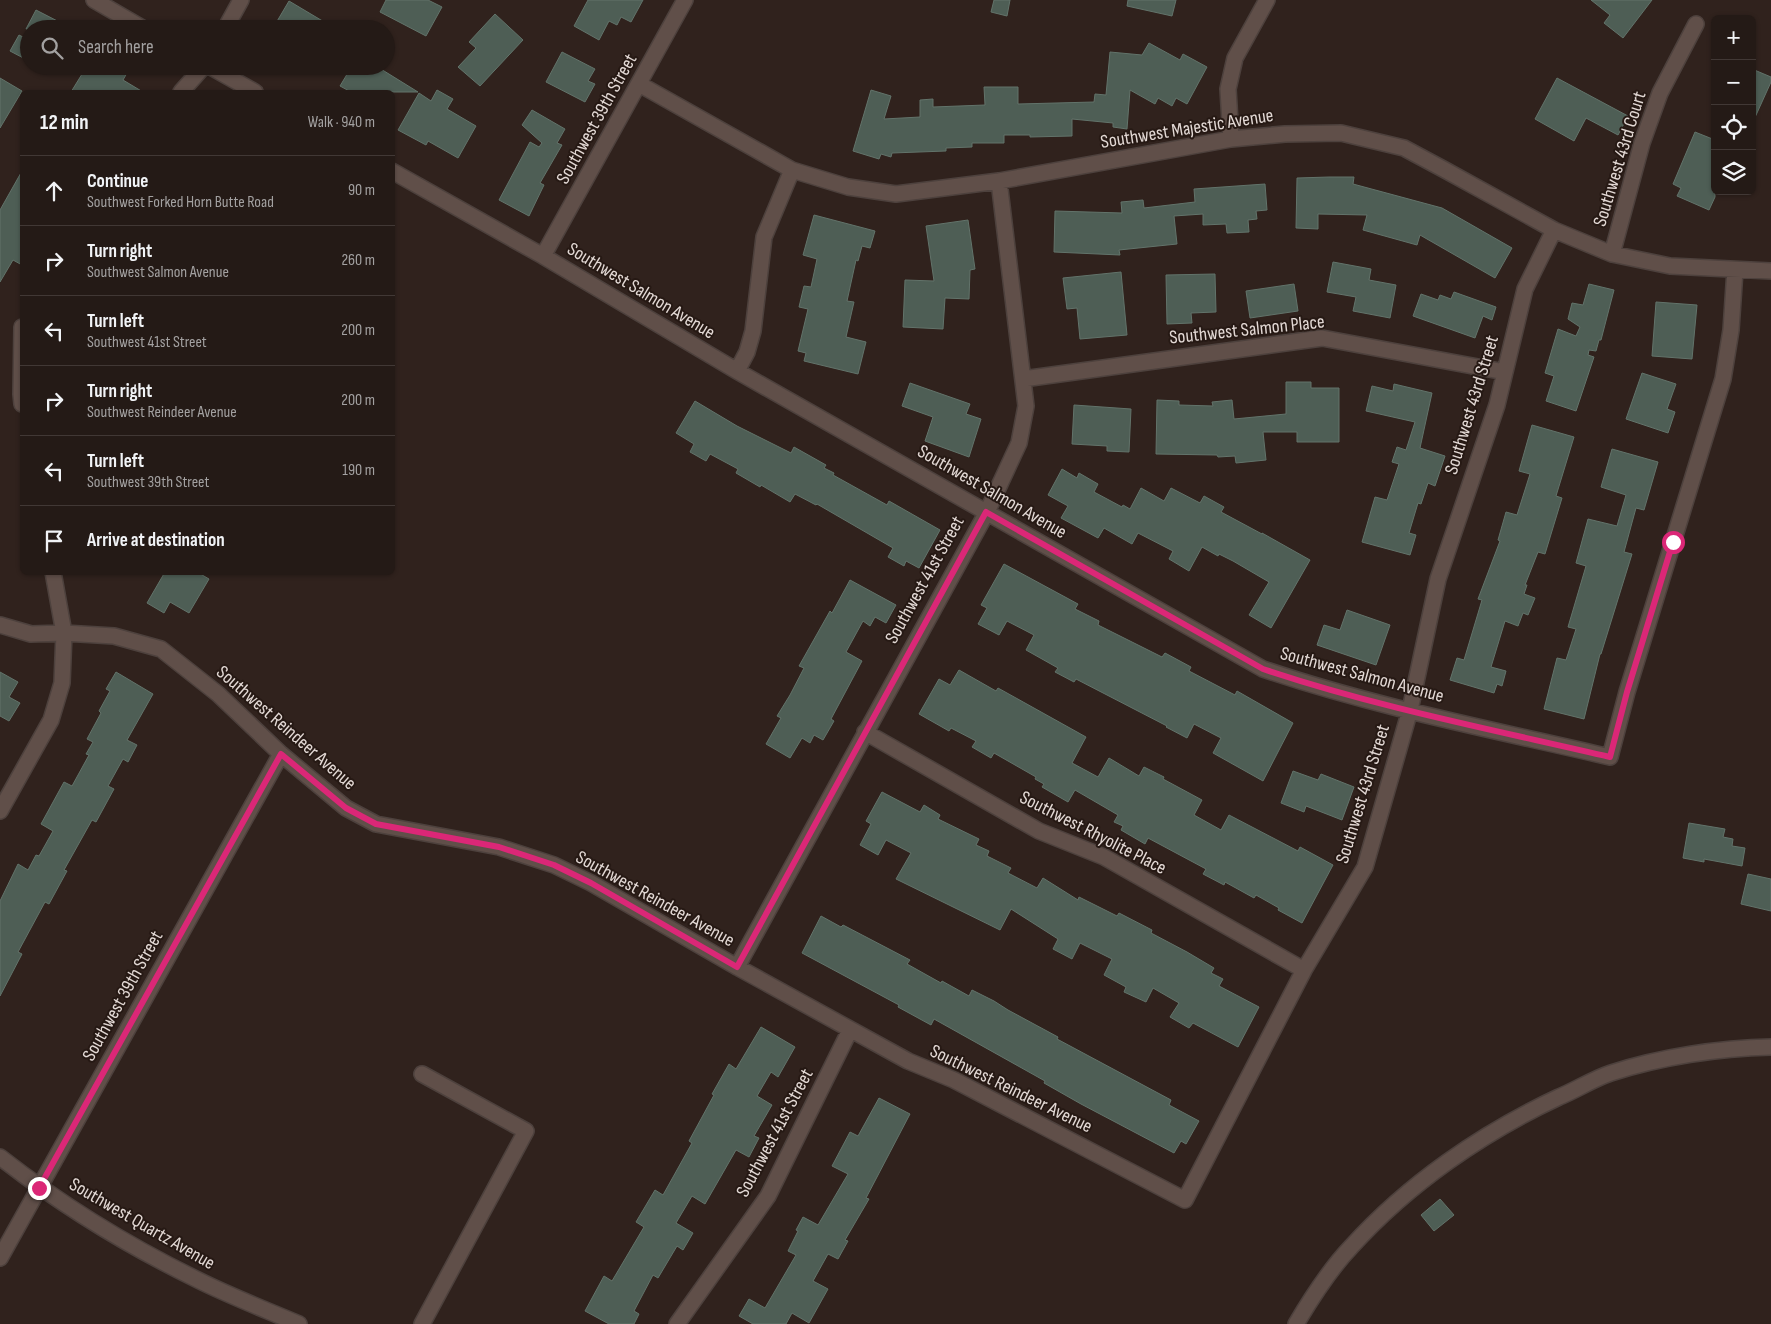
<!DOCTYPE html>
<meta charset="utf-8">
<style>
:root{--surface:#241a16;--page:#302723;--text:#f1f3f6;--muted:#a3a1a1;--line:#413835}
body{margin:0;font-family:"Sofia Sans Condensed",sans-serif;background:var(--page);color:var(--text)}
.controls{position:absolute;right:15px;top:15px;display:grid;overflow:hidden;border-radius:8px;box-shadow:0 1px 4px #0004}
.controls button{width:45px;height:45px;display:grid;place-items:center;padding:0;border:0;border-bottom:1px solid var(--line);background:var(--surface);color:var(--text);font:25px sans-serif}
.stop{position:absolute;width:15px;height:15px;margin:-11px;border:4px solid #db2777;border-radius:50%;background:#fff}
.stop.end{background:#db2777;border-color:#fff;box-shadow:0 1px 5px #0008}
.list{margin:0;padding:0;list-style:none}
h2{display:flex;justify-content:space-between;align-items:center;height:65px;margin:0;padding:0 20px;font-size:21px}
h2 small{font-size:16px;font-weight:400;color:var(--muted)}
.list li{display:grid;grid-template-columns:32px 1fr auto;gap:15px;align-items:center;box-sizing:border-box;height:70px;padding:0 20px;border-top:1px solid var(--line)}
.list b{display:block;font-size:19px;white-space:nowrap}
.list p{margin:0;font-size:16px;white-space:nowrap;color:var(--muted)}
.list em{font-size:16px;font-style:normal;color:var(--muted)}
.icon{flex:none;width:28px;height:28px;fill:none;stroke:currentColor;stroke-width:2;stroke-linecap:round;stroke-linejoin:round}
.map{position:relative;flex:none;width:1771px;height:1324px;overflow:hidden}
.search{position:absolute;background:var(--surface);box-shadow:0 1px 4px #0004;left:20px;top:20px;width:375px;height:55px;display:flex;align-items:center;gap:12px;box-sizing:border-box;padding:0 18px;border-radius:28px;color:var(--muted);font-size:19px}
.panel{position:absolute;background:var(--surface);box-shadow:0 1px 4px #0004;left:20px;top:90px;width:375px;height:485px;border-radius:8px}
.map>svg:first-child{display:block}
</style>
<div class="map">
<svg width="1771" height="1324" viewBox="0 0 1771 1324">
<rect width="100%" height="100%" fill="#30221d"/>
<path fill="#4e5e55" stroke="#62736a" d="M386,0H428L442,7L426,36L380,12Z
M588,0H643L631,22L621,17L617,25L609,21L599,40L574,26Z
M994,0H1010L1007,16L991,12Z
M1128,0H1176L1172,16L1127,6Z
M1591,0H1652L1623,38L1604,23L1610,15Z
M289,1L336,29H287L276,23Z
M36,10L73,29H26Z
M495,14L523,40L480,86L458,67L476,48L469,42Z
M19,35L29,40V61L10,51Z
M1149,43L1180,60L1183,54L1207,67L1187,104L1176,98L1172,106L1158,98L1155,104L1130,90L1127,129L1113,127V123L1072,119V136L1030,137V135H1004V143H972V147L946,148V151L892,153L891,157L881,154L879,159L853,151L871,90L891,96L884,119L920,117V100L933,99V107L985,105L984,87H1018V104L1094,102L1095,94L1106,95L1110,52L1142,55Z
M562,52L595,69L588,81L595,84L585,102L546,82Z
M87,66H131L123,80L143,92H71Z
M352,66H376L418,92H351L340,86Z
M1752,69L1771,77V82L1752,124Z
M0,78L22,91L0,128Z
M1557,78L1628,116L1618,135L1586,118L1574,141L1535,119Z
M437,90L453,99L447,109L476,126L458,158L428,141L426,145L398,130L419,93L431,101Z
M532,110L565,129L557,143L562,145L540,183L544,185L529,216L499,200L530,142L539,147L542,143L522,125Z
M1695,132L1715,140V197L1709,210L1677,196L1681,188L1673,184Z
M22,171V265L13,260L0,282V210Z
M1329,177H1354L1353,184L1442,208L1512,248L1495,278L1420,235L1417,245L1363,230L1367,215L1318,214V229L1296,228L1297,178Z
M1265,184L1267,210L1256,211L1257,219L1248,220L1249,232L1227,233L1226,224L1203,225V214L1174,216L1177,244L1119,250L1120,255L1054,252L1055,211L1122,213L1121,202L1143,200L1144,208L1195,202L1194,189Z
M814,215L875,231L870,248L862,246L858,261L856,260L847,301L854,302L846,337L866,342L858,374L804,361L806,353L798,351L808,309L799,307L804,286L811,287L817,259L803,255Z
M968,220L975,269L970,270L969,299L945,298L943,329L903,327L905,280L934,281L926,226Z
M1333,262L1371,269L1369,280L1396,285L1390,318L1353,311L1356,297L1327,292Z
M1121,272L1127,335L1080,339L1077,308L1067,309L1063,278Z
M1215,274L1216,312L1191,313L1192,323L1167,324L1166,275Z
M1294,284L1298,311L1250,318L1246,291Z
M1589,284L1614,290L1601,340H1599L1596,351L1589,350L1588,355L1594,357L1576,411L1546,401L1554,376L1545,373L1558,329L1576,336L1580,327L1568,319L1572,303L1583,305Z
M1454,292L1496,307L1492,320L1483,316L1475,338L1413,316L1421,294L1438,300L1440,295L1451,299Z
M1656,302L1697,305L1692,359L1652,356Z
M1642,373L1676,384L1667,409L1675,412L1668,433L1626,419Z
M1286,382H1311V388H1339V442H1297V432H1263L1266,460L1236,463L1235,456L1218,457L1217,455L1156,454L1157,400L1179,401V405L1213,406L1212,402L1232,400L1234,419L1286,414Z
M910,383L970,404L966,414L981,419L969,457L925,441L933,417L902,406Z
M1394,384L1432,393L1420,448L1445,456L1435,486L1428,483L1421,504L1418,503L1409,533L1416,535L1410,555L1362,542L1375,497L1387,500L1399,464L1392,462L1397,447L1406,450L1415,422L1366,411L1372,386L1393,391Z
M695,401L737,426L791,453L794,447L826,465L824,468L834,473L833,475L887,505L889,501L940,530L919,568L906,561L904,566L888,557L893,548L817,504L816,505L795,494L790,502L761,485L760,487L736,473L738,469L710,454L706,461L690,452L694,444L676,433Z
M1074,405L1131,409L1129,452L1107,451V446L1072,444Z
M1532,425L1574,437L1556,496L1562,498L1545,554L1538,552L1525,585H1527L1524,594L1535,598L1528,615L1523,613L1518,626L1505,621L1491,667L1506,671L1502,686L1497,684L1494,693L1450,680L1457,658L1464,660L1482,600L1478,599L1500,541L1498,540L1506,512L1517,515L1530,474L1519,471Z
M1612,449L1658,462L1644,510L1636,508L1624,552L1632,554L1601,654H1600L1584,719L1544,709L1557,658L1566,660L1576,629L1568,627L1586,566L1576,563L1588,519L1617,526L1626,495L1601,487Z
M1062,469L1077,478L1079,473L1098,484L1094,492L1122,507L1123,505L1130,509L1141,488L1164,501L1171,488L1200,503L1204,496L1224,507L1221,512L1262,534V533L1310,560L1271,628L1249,615L1269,582L1233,561L1219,554L1218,556L1202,547L1189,571L1169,559L1173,551L1138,533L1132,544L1104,528L1098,538L1061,518L1068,506L1048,495Z
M1004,564L1078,604L1075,609L1099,621L1098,625L1162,657L1165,653L1191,667L1189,671L1235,695L1237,691L1293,723L1263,781L1213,753L1221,738L1194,724L1187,738L1166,727L1167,726L1076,679L1074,682L1055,672L1058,668L1026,650L1034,635L1007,621L999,635L978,624L987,608L981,605Z
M165,572H197L209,579L189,613L170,602L164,613L147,603Z
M850,580L896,605L886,623L875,617L870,626L863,621L846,652L862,661L831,719L834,721L823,740L814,735L810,743L802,738L790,758L766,744L781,718L777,716L790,695L804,668L799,666L830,611L832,613Z
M1347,610L1390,625L1376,665L1317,645L1324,625L1340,630Z
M959,670L996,691L998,688L1086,737L1072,763L1098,777L1109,758L1139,776L1144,767L1164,777L1163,779L1202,800L1194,815L1221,830L1229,815L1298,851L1300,847L1333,865L1302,923L1278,910L1279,908L1256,895L1254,898L1225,882L1224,885L1203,874L1206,869L1148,838L1145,844L1121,830L1123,826L1114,822L1118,815L1075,790L1068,802L1042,787L1044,784L1035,779L1036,777L994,753L991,758L972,747L976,741L951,728L949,731L919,714L939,679L950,685Z
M0,672L18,682L9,697L20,703L9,721L0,716Z
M116,672L153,694L127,740L137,745L128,762L123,759L108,786L114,789L96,822L92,820L64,870L67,871L49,904L45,902L18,952L22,954L0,996V901L18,864L28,870L36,855L39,856L53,831L41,824L64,782L72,786L89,755L86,754L93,742L87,739L101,713L99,711L110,691L106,689Z
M1293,771L1318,780L1321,774L1354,787L1342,820L1306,806L1304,812L1281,803Z
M882,792L920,812L924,805L940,815L938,819L979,839L976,845L989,851L987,856L1011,868L1008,873L1037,888L1043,878L1078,900L1079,897L1117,916L1119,913L1152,930L1151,933L1187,952L1214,968L1211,973L1223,979L1219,986L1259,1007L1238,1047L1193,1023L1189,1028L1170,1017L1179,1003L1153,988L1146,1002L1124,992L1126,987L1104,975L1112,959L1080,943L1072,959L1053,949L1058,939L1011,909L1000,930L896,879L911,853L886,840L878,855L860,845L871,824L866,821Z
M1689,823L1725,829L1723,837L1733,839L1732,846L1745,848L1742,866L1704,859V862L1683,858Z
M1748,874L1771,879V911L1741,904Z
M821,916L841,927L843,925L910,960L907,964L941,983L942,981L969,996L972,990L994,1001L1008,1010L1058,1037L1057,1039L1171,1100L1169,1105L1199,1121L1186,1144L1181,1141L1174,1153L1081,1104L1044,1083L1045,1081L934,1019L931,1025L898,1007L899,1005L802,953Z
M761,1027L795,1047L778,1077L771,1072L757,1096L772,1105L754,1136L759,1138L749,1157L736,1150L705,1204L692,1196L676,1223L693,1233L683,1250L677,1246L658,1278L653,1275L634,1311L639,1314L634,1324H609L585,1311L604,1276L612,1281L644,1227L636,1222L655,1190L663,1195L692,1143L689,1141L714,1095L712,1094L729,1064L736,1069Z
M879,1098L910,1114L866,1198L869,1199L845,1240L848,1241L838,1259L828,1254L813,1281L828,1289L809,1323L792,1313L786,1324H753L739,1316L749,1299L765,1308L796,1255L788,1251L798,1231L796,1230L803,1217L818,1225L848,1174L832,1166L850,1132L858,1136Z
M1440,1199L1454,1215L1434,1231L1421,1215Z"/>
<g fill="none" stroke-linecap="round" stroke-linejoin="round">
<g stroke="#4d413d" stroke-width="18">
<path id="street" d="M94,0L144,29
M225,29L241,0
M209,66L255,92
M639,84L792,170L848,187L896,194L999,181L1231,139L1285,134L1341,133L1404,148L1445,170L1554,230L1612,254L1670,266L1771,271
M181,92L204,66
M1231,139L1228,89L1235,58L1267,0
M392,171L543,256L737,371L1263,669C1375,707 1494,730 1610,757L1627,692L1723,379L1731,330L1735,270
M1612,254L1642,143L1660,93L1696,24
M543,256L685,0
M22,327L21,394L22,404
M737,371L747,352L753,331L764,237L792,170
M1023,379L1322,338L1505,372
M0,625L31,634L64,633L114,636L161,649L218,694L281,754L346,808L376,824L499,847L554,865L591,883L737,967L908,1061L954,1080L1185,1200L1304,970L1365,867L1410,710L1438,579L1497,405L1525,289L1554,230
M865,732L1039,831L1104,857L1304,970
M0,811L51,720L62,683L64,633L53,572
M737,967L987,512L1019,443L1026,406L999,181
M422,1074L526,1131L422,1324
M0,1258L281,754
M677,1324L768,1196L850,1030"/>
</g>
<g stroke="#4d413d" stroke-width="18">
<path id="secondary" d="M0,1157C60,1204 125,1244 194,1278C227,1295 264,1309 299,1324
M1296,1324C1312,1297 1329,1270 1351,1247C1408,1184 1482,1133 1559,1097C1576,1090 1593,1079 1611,1073C1660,1057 1719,1048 1771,1047"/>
</g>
<use href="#street" stroke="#604f49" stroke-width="15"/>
<use href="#secondary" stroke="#604f49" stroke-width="15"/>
</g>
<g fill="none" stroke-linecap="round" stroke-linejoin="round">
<path stroke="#db2777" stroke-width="6" d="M39,1188L281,754L346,808L376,824L499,847L554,865L591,883L737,967L986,512L1263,669C1376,707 1494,730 1610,757L1627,692L1673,542"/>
</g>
<g text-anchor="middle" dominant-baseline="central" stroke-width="4" stroke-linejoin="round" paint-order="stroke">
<g font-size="19" fill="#e3d9d5" stroke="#261914">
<text transform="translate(597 119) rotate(-61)">Southwest 39th Street</text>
<text transform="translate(1187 129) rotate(-9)">Southwest Majestic Avenue</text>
<text transform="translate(1620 159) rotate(-73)">Southwest 43rd Court</text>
<text transform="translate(641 291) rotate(31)">Southwest Salmon Avenue</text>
<text transform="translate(1247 330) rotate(-6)">Southwest Salmon Place</text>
<text transform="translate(1472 405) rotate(-73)">Southwest 43rd Street</text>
<text transform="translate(992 492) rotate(30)">Southwest Salmon Avenue</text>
<text transform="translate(925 580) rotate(-61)">Southwest 41st Street</text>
<text transform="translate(1362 675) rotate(15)">Southwest Salmon Avenue</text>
<text transform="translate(286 728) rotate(41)">Southwest Reindeer Avenue</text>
<text transform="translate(1363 794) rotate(-73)">Southwest 43rd Street</text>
<text transform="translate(1093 833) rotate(27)">Southwest Rhyolite Place</text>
<text transform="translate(655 899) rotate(29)">Southwest Reindeer Avenue</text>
<text transform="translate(123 996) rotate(-61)">Southwest 39th Street</text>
<text transform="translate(1011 1089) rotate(26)">Southwest Reindeer Avenue</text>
<text transform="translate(775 1133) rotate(-62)">Southwest 41st Street</text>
<text transform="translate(142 1224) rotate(30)">Southwest Quartz Avenue</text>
</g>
</g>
</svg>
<div class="controls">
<button>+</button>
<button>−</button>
<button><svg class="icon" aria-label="locate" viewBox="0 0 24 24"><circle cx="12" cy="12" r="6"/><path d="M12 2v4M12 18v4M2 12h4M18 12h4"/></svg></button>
<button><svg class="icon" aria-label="layers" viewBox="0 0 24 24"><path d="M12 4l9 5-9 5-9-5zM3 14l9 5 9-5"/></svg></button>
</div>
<div class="stop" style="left:1673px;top:542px"></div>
<div class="stop end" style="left:39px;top:1188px"></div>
<div class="search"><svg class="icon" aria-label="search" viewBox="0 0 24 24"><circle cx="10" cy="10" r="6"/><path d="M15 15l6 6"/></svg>Search here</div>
<section class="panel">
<h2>12 min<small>Walk · 940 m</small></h2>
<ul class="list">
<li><svg class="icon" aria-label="ahead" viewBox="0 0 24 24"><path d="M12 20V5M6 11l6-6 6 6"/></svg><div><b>Continue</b><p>Southwest Forked Horn Butte Road</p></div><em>90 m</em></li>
<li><svg class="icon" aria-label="right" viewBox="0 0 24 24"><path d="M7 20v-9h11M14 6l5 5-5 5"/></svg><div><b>Turn right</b><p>Southwest Salmon Avenue</p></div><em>260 m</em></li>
<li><svg class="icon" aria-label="left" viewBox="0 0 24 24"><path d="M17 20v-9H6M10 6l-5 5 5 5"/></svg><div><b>Turn left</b><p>Southwest 41st Street</p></div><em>200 m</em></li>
<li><svg class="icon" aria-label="right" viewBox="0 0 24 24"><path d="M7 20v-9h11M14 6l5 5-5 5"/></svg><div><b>Turn right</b><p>Southwest Reindeer Avenue</p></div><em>200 m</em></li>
<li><svg class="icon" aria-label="left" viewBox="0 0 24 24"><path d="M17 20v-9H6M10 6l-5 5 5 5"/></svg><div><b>Turn left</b><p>Southwest 39th Street</p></div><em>190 m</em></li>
<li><svg class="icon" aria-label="arrive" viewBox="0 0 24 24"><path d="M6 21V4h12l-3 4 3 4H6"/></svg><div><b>Arrive at destination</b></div></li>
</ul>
</section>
</div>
